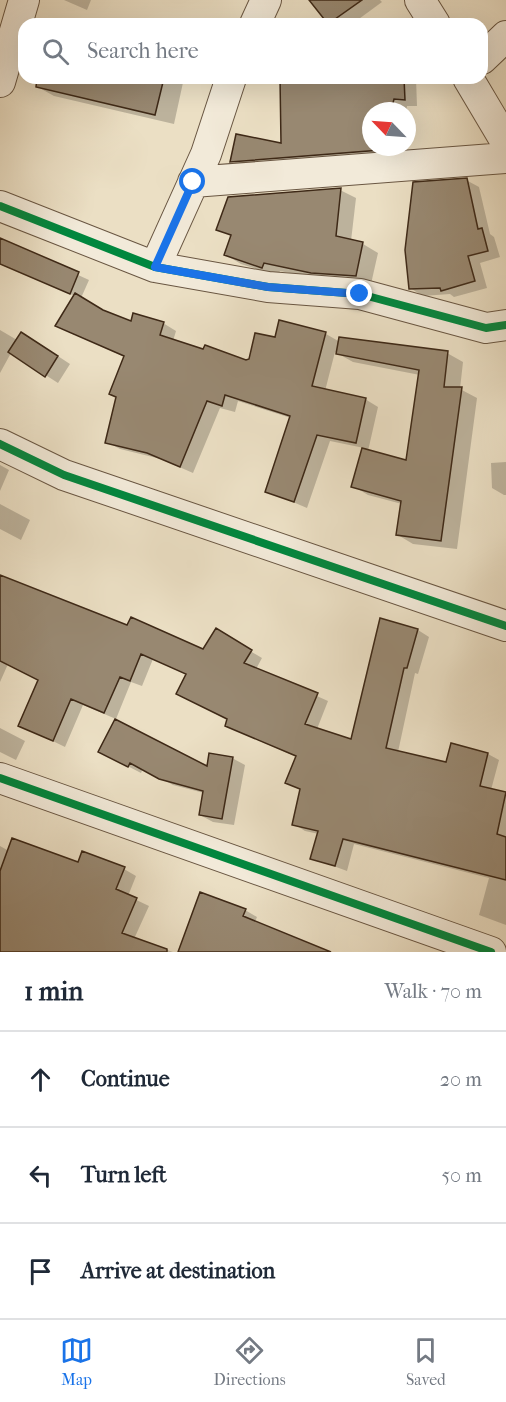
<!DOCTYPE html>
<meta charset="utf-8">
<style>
:root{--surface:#fff;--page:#f6f6f7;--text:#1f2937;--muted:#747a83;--line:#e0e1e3;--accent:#1a73e8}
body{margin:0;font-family:"IM FELL French Canon",serif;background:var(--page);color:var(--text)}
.compass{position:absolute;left:362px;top:102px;width:54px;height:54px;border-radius:50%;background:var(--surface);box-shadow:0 6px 24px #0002;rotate:295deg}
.stop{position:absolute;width:18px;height:18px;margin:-14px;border:4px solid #1a73e8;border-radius:50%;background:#fff}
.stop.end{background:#1a73e8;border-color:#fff;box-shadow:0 2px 6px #0008}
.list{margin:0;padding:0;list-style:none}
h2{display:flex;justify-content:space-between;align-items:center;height:78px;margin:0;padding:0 24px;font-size:26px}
h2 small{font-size:20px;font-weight:400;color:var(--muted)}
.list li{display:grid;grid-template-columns:39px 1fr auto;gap:18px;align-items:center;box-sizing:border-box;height:96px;padding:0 24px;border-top:2px solid var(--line)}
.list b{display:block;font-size:22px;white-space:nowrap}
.list em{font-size:20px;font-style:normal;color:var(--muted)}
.icon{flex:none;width:33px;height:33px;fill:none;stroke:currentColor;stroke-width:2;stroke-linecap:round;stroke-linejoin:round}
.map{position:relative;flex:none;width:506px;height:952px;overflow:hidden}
.search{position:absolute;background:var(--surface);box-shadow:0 6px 24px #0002;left:18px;right:18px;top:18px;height:66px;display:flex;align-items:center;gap:15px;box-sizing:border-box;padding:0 21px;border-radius:18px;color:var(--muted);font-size:22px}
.sheet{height:366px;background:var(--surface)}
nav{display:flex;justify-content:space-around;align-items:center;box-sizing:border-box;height:84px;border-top:2px solid var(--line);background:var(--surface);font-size:16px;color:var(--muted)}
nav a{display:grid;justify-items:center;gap:3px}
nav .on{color:var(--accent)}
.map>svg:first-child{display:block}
</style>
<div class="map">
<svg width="506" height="952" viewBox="0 0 506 952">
<rect width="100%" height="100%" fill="#ebdfc4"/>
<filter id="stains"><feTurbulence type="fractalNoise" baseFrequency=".00333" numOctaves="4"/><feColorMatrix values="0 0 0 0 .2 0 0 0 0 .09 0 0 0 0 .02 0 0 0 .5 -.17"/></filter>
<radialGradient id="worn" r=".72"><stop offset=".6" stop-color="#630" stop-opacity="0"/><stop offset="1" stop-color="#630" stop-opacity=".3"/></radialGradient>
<path fill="#0003" fill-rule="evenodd" d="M64,0H91L87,10Z
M311,0H380L382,2L352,24H328Z
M37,78H184L174,124L54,96L36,86Z
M281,78H416L417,106H407L406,111H371V147H394L393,157L245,168L232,161L283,145Z
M466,180L479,187L490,234L494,237L500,257L480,263L487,288L454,297L450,294L423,296L410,288Z
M340,190L356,198L351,241L363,244L378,253L371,284L328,281L280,271L278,276L241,264L226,255L232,237L218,229Z
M2,240L89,280L81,298L109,315L132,323H163L176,331L173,341L246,361L276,339L326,334L340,342L447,353L463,362L460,389L477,398L457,549L413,544L398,535L402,504L368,495L353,486L364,448L330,441L307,508L267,491L291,418L238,401L235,412L220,408L193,473L161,459L120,449L107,442L125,357L57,326L75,296L0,264ZM335,352L353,362L420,375L408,462L368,451L378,407L365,399L325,391Z
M0,330L17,340L35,341L70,364L58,383L11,353L0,373Z
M506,462V495H504L492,488L491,463Z
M0,465L9,470L0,491Z
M0,504L30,520L21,540L0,529Z
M0,620L128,627L204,651L216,631L262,658L256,669L328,701L317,729L352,741L381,620L418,630L429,637L418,674L415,673L398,752L447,764L488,754L499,760L491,790L506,794V925L479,915L489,878L354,844L347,871L312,858L319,834L305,831L294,824L301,790L287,782L297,757L239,732L187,675L153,659L142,686L131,682L116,719L83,705L65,747L20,725L39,680L8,664L0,682Z
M0,728L25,741L16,760L0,752Z
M112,758L208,769L232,758L245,765L234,825L213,822L200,815L204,793L173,785L143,768L141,773Z
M0,846L9,851L79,863L124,869L136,876L128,896L149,906L134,939L173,952H0Z
M245,910L257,917L255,922L330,952H179Z"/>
<path fill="#988871" stroke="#3e2917" stroke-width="1.5" d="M309,0H362L328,24Z
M37,78H164L155,115L36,87Z
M280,78H404L405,100L394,99L391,111H371V147H381V150L230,162L236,134L281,143Z
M467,178L478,229L482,228L488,251L468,256L475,281L441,291L440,288L409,289L405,250L413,182Z
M341,188L336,236L363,242L356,276L311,273L264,263L262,268L224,255L231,235L216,230L228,197Z
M0,238L79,272L70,294L0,264Z
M75,293L103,310L131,321L133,313L164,322L160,335L203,349L205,345L246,360L249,359L255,333L275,337L279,320L326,332L312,386L366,398L356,443L317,435L294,502L265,492L290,416L225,395L222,406L207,401L180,467L147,453L105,443L116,397L109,394L124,356L55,326Z
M21,332L58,356L45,377L8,352Z
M339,337L448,351L444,387H462L441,541L396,535L401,501L351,487L362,448L406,460L419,370L336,354Z
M0,575L127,625L131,617L203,649L216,628L252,650L244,663L318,693L305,724L351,739L380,618L418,629L407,668H404L386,748L446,762L451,743L488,753L480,786L506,792L497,834L506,837V880L343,839L335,866L310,859L318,831L292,825L300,789L285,783L296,756L225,726L227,719L176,694L186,674L141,654L130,681L120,677L104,713L71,699L53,741L18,726L38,680L0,661Z
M115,719L207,766L209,753L233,757L222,819L199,815L203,791L159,779L130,763L128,767L98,752Z
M12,838L78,862L82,851L125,867L116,889L137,898L122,933L167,949V952H0V871Z
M200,892L246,909L243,916L331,952H178Z"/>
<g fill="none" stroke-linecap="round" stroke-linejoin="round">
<g stroke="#695642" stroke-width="32">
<path id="street" d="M420,0L435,24
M255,24L266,0
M482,59L506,36
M468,78L506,142
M0,82L24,0
M193,182L506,158
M0,206L155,267L268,287L360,294L486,328L506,325
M155,267L206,154L231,78
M0,444L64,475L506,626
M0,778L491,952"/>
</g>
<use href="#street" stroke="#f2ead9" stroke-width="30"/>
<g stroke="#f2ead9" stroke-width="11">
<path id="cycleway" d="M0,206L155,267L268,287L360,294L486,328L506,325
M0,444L64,475L506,626
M0,778L491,952"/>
</g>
<use href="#cycleway" stroke="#00873e" stroke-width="8"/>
</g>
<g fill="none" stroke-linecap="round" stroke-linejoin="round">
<path stroke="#1a73e8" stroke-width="8" d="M193,182L155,267L268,287L360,294"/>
</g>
<rect width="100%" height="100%" filter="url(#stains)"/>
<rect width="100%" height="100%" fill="url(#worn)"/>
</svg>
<svg class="compass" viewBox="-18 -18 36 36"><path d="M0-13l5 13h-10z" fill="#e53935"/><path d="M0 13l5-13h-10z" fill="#747a83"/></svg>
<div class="stop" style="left:193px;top:182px"></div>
<div class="stop end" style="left:360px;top:294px"></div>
<div class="search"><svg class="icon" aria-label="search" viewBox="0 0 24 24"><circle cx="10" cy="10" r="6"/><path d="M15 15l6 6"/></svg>Search here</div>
</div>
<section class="sheet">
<h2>1 min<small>Walk · 70 m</small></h2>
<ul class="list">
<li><svg class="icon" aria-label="ahead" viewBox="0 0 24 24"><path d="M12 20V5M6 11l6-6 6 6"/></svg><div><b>Continue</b></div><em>20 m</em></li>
<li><svg class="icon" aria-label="left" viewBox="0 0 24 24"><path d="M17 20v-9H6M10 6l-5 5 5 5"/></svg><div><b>Turn left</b></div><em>50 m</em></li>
<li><svg class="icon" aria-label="arrive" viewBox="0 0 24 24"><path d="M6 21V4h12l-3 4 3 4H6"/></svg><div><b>Arrive at destination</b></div></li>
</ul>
</section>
<nav>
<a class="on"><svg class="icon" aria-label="map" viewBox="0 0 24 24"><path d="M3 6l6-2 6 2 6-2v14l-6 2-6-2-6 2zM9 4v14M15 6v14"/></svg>Map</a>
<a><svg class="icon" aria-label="directions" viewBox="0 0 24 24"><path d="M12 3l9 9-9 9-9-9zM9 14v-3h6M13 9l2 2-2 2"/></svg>Directions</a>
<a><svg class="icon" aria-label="saved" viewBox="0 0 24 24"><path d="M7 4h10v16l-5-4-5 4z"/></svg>Saved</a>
</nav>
